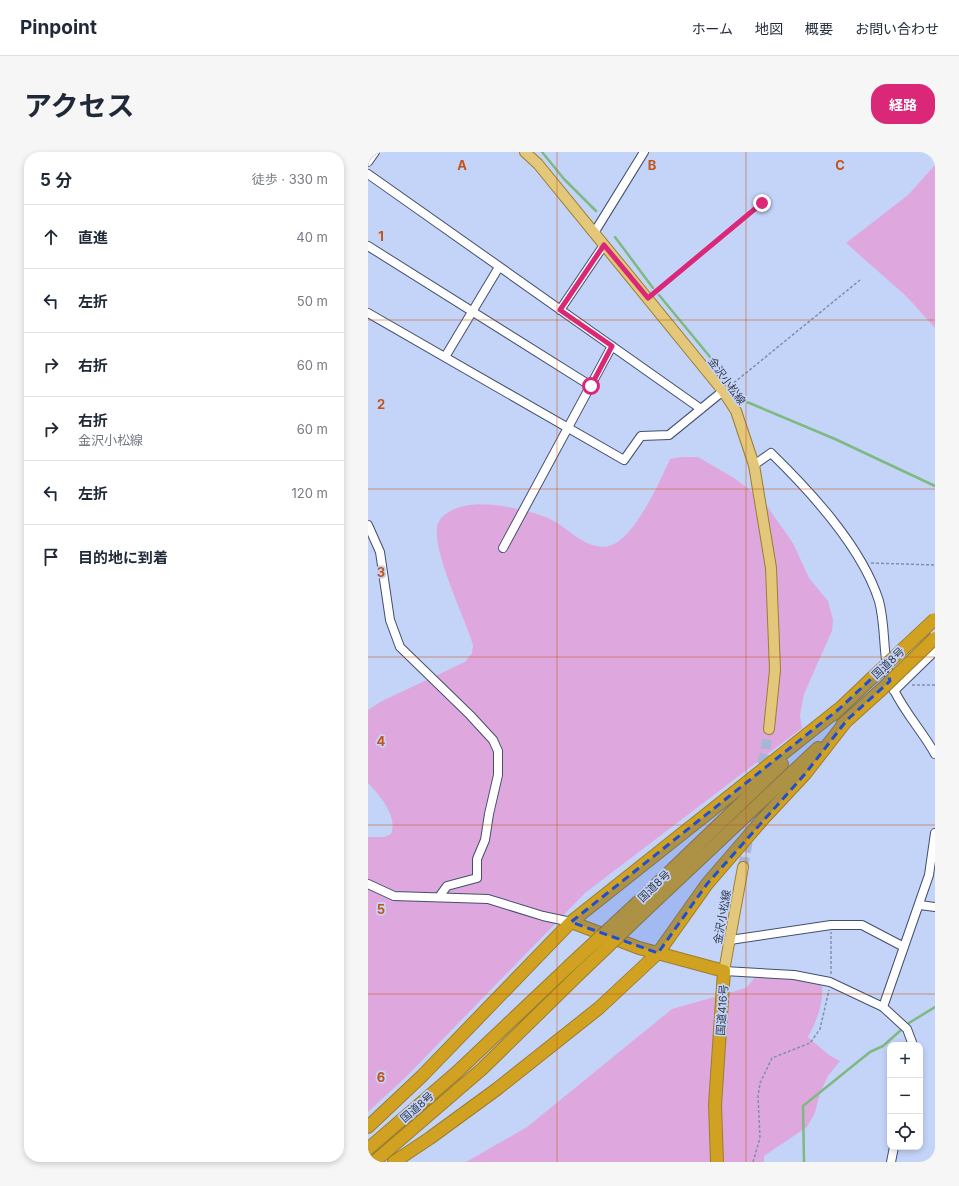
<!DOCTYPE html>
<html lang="ja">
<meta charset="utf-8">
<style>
:root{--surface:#fff;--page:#f6f6f7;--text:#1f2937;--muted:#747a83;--line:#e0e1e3;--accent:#db2777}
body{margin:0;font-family:Inter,"Noto Sans JP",sans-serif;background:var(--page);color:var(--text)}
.controls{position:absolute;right:12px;bottom:12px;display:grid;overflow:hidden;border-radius:8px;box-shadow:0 2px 6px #0003}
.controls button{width:36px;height:36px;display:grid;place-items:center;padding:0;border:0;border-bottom:1px solid var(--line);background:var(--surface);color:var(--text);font:20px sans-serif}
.stop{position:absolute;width:12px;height:12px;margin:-9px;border:3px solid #db2777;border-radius:50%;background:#fff}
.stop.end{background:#db2777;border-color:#fff;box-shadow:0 1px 4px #0008}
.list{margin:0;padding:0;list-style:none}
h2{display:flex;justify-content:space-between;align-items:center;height:52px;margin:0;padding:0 16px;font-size:17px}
h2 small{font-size:13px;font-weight:400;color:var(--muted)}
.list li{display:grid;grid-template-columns:26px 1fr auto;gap:12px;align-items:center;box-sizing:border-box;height:64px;padding:0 16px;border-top:1px solid var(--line)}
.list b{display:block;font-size:15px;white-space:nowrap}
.list p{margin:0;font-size:13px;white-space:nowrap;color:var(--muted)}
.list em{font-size:13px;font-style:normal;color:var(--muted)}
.icon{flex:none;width:22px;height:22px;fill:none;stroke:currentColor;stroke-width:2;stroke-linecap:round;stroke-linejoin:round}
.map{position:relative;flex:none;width:567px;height:1010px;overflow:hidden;border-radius:16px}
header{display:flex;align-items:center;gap:24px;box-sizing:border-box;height:56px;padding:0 20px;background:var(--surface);border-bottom:1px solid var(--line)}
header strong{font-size:19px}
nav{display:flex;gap:22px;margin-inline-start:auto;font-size:14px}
.intro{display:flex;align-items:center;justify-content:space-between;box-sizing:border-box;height:96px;padding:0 24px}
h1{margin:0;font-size:28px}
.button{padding:10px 18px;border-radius:16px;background:var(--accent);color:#fff;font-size:14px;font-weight:700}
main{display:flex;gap:24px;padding:0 24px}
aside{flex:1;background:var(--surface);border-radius:16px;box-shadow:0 2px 6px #0003}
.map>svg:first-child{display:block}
</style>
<header>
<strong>Pinpoint</strong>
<nav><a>ホーム</a><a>地図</a><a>概要</a><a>お問い合わせ</a></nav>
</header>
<div class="intro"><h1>アクセス</h1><a class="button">経路</a></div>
<main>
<aside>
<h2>5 分<small>徒歩 · 330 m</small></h2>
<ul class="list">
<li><svg class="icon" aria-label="ahead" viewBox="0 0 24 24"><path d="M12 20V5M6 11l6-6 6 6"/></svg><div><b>直進</b></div><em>40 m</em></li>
<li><svg class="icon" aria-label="left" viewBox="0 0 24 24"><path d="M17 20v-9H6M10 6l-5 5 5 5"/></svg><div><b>左折</b></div><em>50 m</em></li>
<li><svg class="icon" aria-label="right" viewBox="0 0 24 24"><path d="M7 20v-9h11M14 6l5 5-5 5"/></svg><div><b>右折</b></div><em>60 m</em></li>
<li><svg class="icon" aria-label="right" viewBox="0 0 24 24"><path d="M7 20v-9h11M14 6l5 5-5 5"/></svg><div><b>右折</b><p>金沢小松線</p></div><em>60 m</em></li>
<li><svg class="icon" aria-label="left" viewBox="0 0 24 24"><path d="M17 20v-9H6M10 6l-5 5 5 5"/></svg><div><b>左折</b></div><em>120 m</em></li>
<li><svg class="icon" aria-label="arrive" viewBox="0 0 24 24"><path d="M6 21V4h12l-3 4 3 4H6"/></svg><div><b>目的地に到着</b></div></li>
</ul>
</aside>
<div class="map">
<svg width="567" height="1010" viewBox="0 0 567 1010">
<rect width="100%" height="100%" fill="#c4d4f9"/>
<path fill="#dea8df" d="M567,13V176L538,144L478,91L540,43Z
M313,305H330L366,326L394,347L425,391L441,426L460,449L465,468L464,479L436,542L432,563L434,576L217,741L38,925L0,960V685H16L23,682C30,664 12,644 0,631V558L14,549L97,510L104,501L105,493C98,468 59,390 71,369C76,361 87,356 96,354C117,348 163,358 182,367C201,376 218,399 241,394C266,388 292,329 302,307Z
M389,823L453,828C457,848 450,866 440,885L461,903L472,909L460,924L452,941L447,961L439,975L396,1004V1010H98L159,975L304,857L378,836Z"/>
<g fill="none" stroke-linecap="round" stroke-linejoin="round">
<path stroke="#7eb982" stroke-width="2.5" d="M174,0L196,27L228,59
M247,85L285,136
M291,143L361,228
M367,236L379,250L467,287L567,334
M541,871L567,855
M436,1010L435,954L502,900L515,894L533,878"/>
<path stroke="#a7b6d6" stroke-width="10" stroke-dasharray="10 5" stroke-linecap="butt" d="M375,715L401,577"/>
<g stroke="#424f6d" stroke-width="10">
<path id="minor" d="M0,10L7,0
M0,22L333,257
M226,81L276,0
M0,94L223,234
M192,158L236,93
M0,161L256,308L273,284L301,283L355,239
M77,205L131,115
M386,313L403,301C443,340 494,395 511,449C519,479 513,509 526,538C537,561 555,580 567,602
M0,373L12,400L22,468L32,495L102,563L125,588L130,599V623L121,662L117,688L109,707V726L79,734L71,745
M135,396L244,194
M526,539L567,499
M0,732L26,744L120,747L175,764L203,770
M552,753L567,755
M362,788L463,773H494L536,795
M356,819L426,823L462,830L515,855L539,877L545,893
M515,855L561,723L567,681
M523,1010L526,995"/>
</g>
<g stroke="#9a7e2f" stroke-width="12">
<path id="major" d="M157,0L170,12L355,239L368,259L386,313L403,416L407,518L401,577
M356,819L375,715"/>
</g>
<g stroke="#9a7e2f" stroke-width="14">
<path id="highway" d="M466,562L506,524
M474,573L514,537
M270,750L414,612
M277,759L450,596
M203,770L271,796L356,819L347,953L349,1010
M0,975L54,924L203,770L471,557
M0,997L89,920L201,814
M6,1010L114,917L209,824
M26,1010L62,986L129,937L231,856L290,801L339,732L395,667L437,622L479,568"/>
</g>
<path stroke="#828da8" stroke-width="1.5" stroke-dasharray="3 2" stroke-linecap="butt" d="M286,141L401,45
M362,234L492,128
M503,411L567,413
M544,533H567
M463,822V780
M385,1010L392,986L390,944L392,931L404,906L442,891L452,877L461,838"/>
<use href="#minor" stroke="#fff" stroke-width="8"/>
<use href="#major" stroke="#e3c77a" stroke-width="10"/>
<use href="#highway" stroke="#d1a221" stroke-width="12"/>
<g stroke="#9a7e2f" stroke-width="14" stroke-linecap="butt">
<path id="highway-bridge" d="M506,524L567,467
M514,537L567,486
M201,814L270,750
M209,824L277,759"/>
</g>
<use href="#highway-bridge" stroke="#d1a221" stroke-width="12"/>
</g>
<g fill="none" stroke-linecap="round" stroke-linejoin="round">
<path stroke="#db2777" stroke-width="5" d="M223,234L244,194L192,158L236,93L280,146L394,51"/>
</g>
<path fill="#1d4ed8" fill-opacity="0.2" stroke="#1d4ed8" stroke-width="3" stroke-dasharray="8 5" stroke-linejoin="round" d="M518,513L522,529L479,568L437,622L339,732L290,801L203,770L471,557Z"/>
<path fill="none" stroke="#c45318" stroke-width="1" stroke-opacity="0.55" d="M189,0V1010M378,0V1010M0,168H567M0,337H567M0,505H567M0,673H567M0,842H567"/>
<g text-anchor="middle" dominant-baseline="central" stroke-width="3.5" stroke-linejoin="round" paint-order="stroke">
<g font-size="11" fill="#353c4a" stroke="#c4d4f9">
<text transform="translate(359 229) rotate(54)">金沢小松線</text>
<text transform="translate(520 511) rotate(-43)">国道8号</text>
<text transform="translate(286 734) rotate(-44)">国道8号</text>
<text transform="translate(354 765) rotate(-80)">金沢小松線</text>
<text transform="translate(354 858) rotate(-86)">国道416号</text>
<text transform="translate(49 955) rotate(-41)">国道8号</text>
</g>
</g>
<g font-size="13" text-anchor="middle" font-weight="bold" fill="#c45318" stroke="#c4d4f9" stroke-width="3.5" stroke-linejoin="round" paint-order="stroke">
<text x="94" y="18">A</text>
<text x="284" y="18">B</text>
<text x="472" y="18">C</text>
<text x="13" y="89">1</text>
<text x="13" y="257">2</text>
<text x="13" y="425">3</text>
<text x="13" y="594">4</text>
<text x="13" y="762">5</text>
<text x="13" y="930">6</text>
</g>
</svg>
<div class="controls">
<button>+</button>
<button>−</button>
<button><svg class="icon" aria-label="locate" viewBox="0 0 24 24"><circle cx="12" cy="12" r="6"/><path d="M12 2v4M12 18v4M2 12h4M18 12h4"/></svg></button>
</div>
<div class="stop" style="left:223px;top:234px"></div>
<div class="stop end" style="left:394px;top:51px"></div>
</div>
</main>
